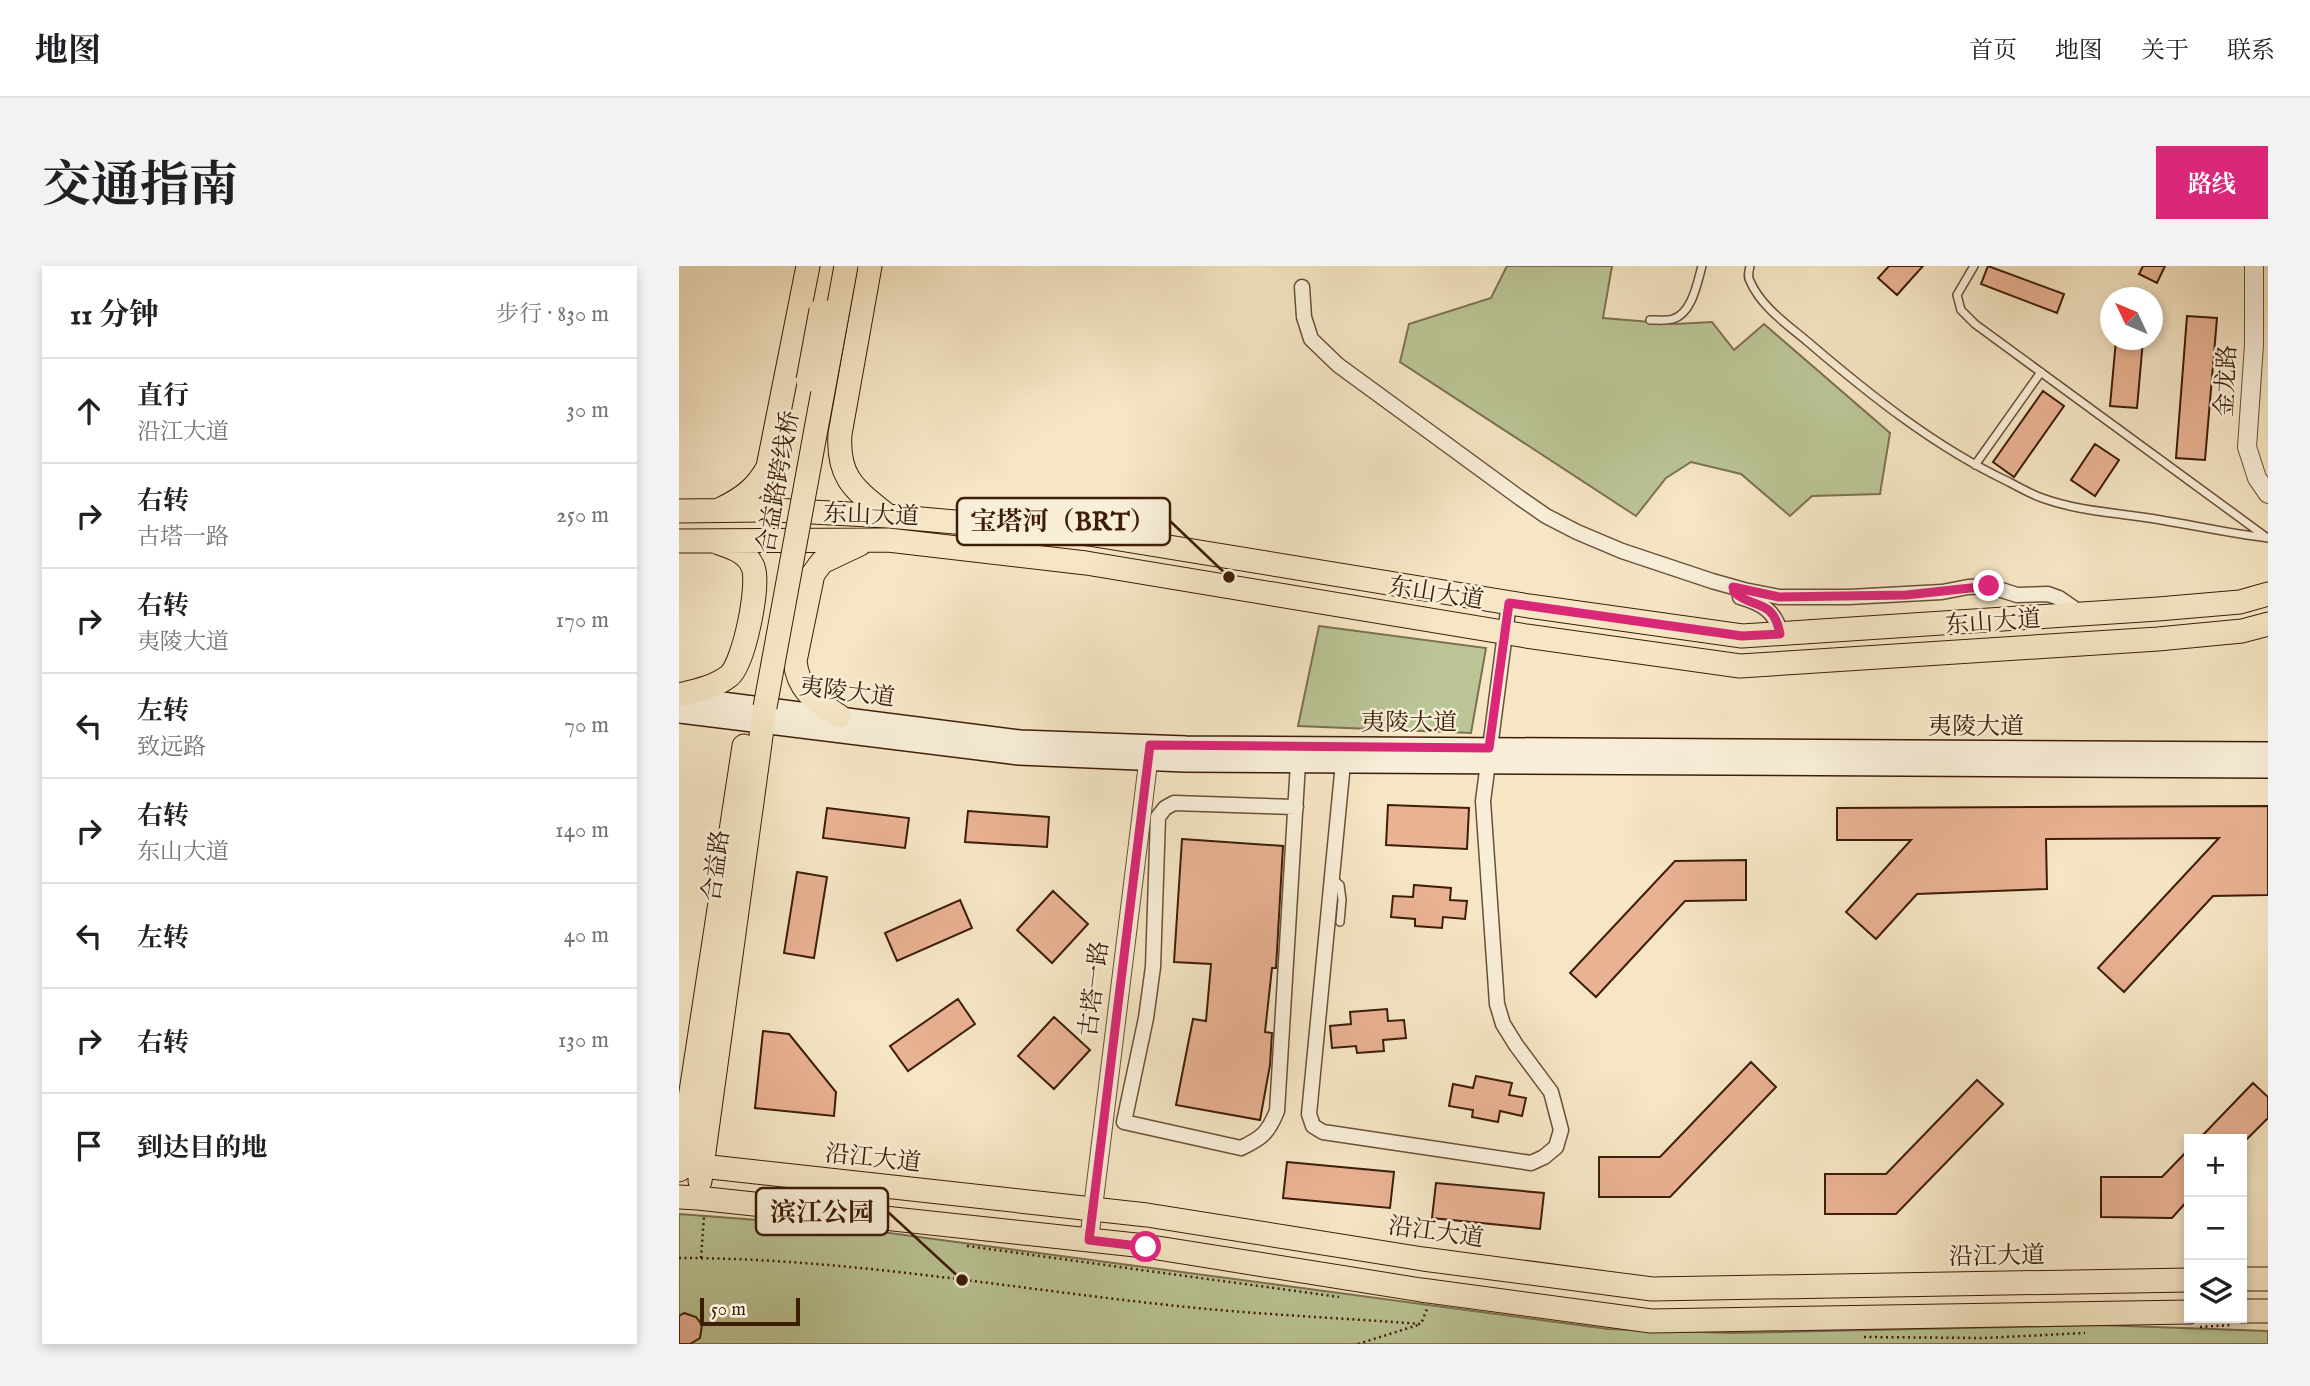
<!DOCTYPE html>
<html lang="zh">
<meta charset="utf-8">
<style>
:root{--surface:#fff;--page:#f2f2f2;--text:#202124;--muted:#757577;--line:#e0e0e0;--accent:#db2777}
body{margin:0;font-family:"IM FELL English","Noto Serif SC",serif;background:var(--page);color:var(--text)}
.controls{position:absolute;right:21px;bottom:21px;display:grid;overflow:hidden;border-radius:0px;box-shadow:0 4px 10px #0003}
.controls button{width:63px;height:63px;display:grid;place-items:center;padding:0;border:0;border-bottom:2px solid var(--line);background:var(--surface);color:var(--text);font:35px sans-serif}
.compass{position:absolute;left:1421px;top:21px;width:63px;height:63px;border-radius:50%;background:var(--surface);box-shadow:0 4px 10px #0003;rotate:314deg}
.scale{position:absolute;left:21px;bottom:18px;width:100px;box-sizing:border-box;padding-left:7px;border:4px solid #3d1d08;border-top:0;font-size:19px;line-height:24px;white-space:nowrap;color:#3d1d08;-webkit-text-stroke:5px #f9efd9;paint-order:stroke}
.stop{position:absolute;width:21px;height:21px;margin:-16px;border:5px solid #db2777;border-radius:50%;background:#fff}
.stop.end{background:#db2777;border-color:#fff;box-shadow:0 2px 7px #0008}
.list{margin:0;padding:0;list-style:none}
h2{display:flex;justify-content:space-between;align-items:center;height:91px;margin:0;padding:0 28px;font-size:30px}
h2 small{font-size:23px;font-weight:400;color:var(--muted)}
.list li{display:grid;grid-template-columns:46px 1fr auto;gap:21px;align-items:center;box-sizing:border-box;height:105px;padding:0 28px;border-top:2px solid var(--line)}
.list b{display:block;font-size:26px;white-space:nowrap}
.list p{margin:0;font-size:23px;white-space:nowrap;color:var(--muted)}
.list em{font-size:23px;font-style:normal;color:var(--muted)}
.icon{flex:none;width:38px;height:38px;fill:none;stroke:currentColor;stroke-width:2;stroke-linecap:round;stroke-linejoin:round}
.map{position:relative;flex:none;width:1589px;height:1078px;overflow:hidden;border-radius:0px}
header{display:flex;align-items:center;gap:42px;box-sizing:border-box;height:98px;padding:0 35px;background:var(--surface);border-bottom:2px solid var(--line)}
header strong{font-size:33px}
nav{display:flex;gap:38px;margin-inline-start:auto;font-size:24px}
.intro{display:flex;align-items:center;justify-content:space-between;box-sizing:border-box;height:168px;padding:0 42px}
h1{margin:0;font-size:49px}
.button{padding:18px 32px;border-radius:0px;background:var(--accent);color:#fff;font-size:24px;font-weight:700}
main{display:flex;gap:42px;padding:0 42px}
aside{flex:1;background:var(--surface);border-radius:0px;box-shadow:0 4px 10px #0003}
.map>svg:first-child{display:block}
</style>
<header>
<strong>地图</strong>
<nav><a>首页</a><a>地图</a><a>关于</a><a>联系</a></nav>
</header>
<div class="intro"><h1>交通指南</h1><a class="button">路线</a></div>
<main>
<aside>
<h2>11 分钟<small>步行 · 830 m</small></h2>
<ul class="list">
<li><svg class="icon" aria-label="ahead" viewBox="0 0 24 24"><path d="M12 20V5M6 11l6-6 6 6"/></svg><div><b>直行</b><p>沿江大道</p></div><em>30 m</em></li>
<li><svg class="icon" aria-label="right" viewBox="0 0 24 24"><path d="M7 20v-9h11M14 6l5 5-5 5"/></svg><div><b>右转</b><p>古塔一路</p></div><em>250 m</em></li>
<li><svg class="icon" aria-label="right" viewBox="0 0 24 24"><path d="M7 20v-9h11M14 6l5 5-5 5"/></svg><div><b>右转</b><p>夷陵大道</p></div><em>170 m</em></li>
<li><svg class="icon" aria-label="left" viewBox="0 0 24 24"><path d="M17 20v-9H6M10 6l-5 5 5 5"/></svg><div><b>左转</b><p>致远路</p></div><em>70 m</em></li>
<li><svg class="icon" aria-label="right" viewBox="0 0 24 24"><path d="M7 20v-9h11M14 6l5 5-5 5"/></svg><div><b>右转</b><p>东山大道</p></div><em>140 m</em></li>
<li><svg class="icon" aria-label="left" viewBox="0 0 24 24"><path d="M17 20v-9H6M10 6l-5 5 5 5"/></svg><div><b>左转</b></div><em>40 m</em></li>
<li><svg class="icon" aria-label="right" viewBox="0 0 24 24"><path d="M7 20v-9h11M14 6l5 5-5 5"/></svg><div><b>右转</b></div><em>130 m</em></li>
<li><svg class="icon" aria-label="arrive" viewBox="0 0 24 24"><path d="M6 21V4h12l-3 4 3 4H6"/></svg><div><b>到达目的地</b></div></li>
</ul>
</aside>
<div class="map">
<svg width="1589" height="1078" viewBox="0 0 1589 1078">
<rect width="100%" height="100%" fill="#f6e6c5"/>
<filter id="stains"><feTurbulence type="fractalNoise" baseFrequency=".00286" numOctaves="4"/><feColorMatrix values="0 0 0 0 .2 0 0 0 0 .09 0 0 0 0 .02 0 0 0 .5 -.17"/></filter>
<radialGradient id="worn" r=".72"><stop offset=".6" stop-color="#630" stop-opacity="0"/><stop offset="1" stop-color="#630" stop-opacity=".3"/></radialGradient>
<path fill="#bbc596" stroke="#7c714f" stroke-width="2" d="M828,0H933L924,52L996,58L1033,56L1055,84L1085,58L1211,167L1201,228L1133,230L1111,250L1062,208L1012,196L987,212L957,250L721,96L730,58L812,32Z
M640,360L807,382L792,467L619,460Z
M0,948L158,960L929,1063L1054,1067L1419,1059L1589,1065V1078H0Z"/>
<path fill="#e9b293" stroke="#3d1d08" stroke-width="2" d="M1210,0H1244L1218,29L1199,12Z
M1309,0L1385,28L1378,47L1302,18Z
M1464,0H1486L1478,17L1460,8Z
M1508,50L1538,52L1526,194L1497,192Z
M1437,74H1464L1458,142L1431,140Z
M1364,125L1385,140L1335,211L1314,196Z
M1416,178L1440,194L1416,230L1392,214Z
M709,539L790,542L788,583L707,579Z
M1589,540V629L1534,630L1445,726L1419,702L1540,572L1367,573L1368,623L1238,628L1197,673L1167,646L1232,574H1158V542Z
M148,542L230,552L226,582L144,572Z
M289,545L370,551L368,581L286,576Z
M503,573L604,580L597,702H593L586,766L593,767L591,799L581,854L497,839L514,753L527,755L532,698L495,696Z
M1067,594V634L1006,635L917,731L891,707L996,595Z
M118,606L148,611L135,692L105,687Z
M735,619L772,622L771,634L788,635L786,653L764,651L763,662L736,660V653L712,651L714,630L734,631Z
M374,625L409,658L373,697L338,664Z
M281,634L293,662L218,695L206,667Z
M279,733L296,758L229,805L211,780Z
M708,743L709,755L725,754L727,772L704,774L705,785L678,787L677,780L653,782L651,760L672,758L671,746Z
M375,751L411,784L375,823L339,790Z
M84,765L110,768L157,826L155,850L76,842Z
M1072,796L1097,821L991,931H920V891H981Z
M797,810L833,817L830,829L847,832L843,850L821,845L819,856L793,851L794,844L770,840L774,818L794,822Z
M1298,814L1324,838L1217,948H1146V908H1207Z
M1574,817L1589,831V852L1568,873H1520Z
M1510,883V933L1493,952L1422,951V911H1483Z
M608,896L715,906L711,942L604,932Z
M757,917L865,927L861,963L753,952Z
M5,1047L17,1051L23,1059L21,1072L11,1078H0V1050Z"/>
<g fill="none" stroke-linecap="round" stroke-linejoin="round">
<g stroke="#6b4f37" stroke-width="10">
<path id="service" d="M1071,0C1070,6 1068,10 1071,15C1082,41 1109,59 1129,76C1191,129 1256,181 1330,216C1341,222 1352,228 1363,232C1396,244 1429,246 1463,251C1505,257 1546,267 1589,272
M1295,0L1278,29L1282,44L1296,58L1587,271
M971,54C978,54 987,55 994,53C1013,47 1018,18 1023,0
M1296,199L1362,106
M654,613L661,619L663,634L661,656"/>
</g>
<g stroke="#6b4f37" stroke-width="17">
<path id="minor" d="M623,21L625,51L632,73L659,99L841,232L867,250L898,266L943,285L1033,315L1065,324L1100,331H1170L1263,326L1289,321L1310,320L1338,329L1369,328L1380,332L1403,348
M1061,331C1082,337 1097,345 1101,367
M664,497L630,848L634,860L644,866L852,897L865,891L877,881L882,864L872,826L837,779L824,758L818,738L804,535L830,337
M617,541L495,537L486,542L479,551L474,701L467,752L445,856L562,882C583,872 589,867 598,845L619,497"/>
</g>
<g stroke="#6b4f37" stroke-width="20">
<path id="tertiary" d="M1575,0V79L1568,181L1578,212L1589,228
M410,974L471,481"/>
</g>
<g stroke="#3d1d08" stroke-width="22">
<path id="secondary" d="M4,431L341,474L507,480L1589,486
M0,447L340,489L506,496L1589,502"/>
</g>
<g stroke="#3d1d08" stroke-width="25">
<path id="primary" d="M191,0L161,168C158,213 177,224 209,250
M42,243C63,233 78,222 89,201L129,0
M0,245L95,244L209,250L410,268L850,340L1063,370L1479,343L1561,336L1589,328
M0,275L209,274L407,297L847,370L1061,400L1479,373L1563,365L1589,358
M0,429C17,425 36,421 50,410C65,398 81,319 74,301C68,286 54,282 40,277
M160,450C137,435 119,425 116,395L134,308L143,296L181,278
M0,901L23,900L468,949L744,993L973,1023L1510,1014
M0,904L65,480
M21,915L86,441
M0,931L19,932L466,980L742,1024L972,1055L1510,1046
M1563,1013H1589
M1563,1045H1589"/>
</g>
<path stroke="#3d1d08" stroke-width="2.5" stroke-dasharray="2 3.5" stroke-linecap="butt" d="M288,980L660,1031
M0,992C171,992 339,1024 508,1041C586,1049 664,1052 742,1058L748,1043
M22,992L25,950
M1521,1061L1553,1059
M1185,1071L1305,1072L1406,1067
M679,1078L739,1059"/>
<use href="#service" stroke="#f9efd9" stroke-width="7"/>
<use href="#minor" stroke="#f9efd9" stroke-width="14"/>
<use href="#tertiary" stroke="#f9efd9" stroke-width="18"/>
<use href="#secondary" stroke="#f9efd9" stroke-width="19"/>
<use href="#primary" stroke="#f6e6c5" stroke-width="23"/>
<g stroke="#3d1d08" stroke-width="25" stroke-linecap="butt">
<path id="primary-bridge" d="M129,114L142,44
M86,441L167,0"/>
</g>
<use href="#primary-bridge" stroke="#f6e6c5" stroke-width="23"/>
</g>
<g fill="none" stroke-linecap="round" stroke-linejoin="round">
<path stroke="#db2777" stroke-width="9" d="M467,981L410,974L471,479L810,482L830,337L1063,370L1101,368C1094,331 1074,344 1055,326L1054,321L1100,331L1227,329L1310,320"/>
</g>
<g text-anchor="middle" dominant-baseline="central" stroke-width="5" stroke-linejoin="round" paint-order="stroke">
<g font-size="24" fill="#3d1d08" stroke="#f9efd9">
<text transform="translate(1548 115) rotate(-87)">金龙路</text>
<text transform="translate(100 216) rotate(-80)">合益路跨线桥</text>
<text transform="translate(192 250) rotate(2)">东山大道</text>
<text transform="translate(757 328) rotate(9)">东山大道</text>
<text transform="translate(1314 357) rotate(-4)">东山大道</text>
<text transform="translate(168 427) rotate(7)">夷陵大道</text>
<text x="730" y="457">夷陵大道</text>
<text x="1297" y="461">夷陵大道</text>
<text transform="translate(38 600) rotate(-82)">合益路</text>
<text transform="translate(416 723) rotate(-83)">古塔一路</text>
<text transform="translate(194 893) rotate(6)">沿江大道</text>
<text transform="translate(757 967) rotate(8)">沿江大道</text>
<text transform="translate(1318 991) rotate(-1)">沿江大道</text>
</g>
</g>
<path fill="none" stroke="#3d1d08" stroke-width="2.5" d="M550 311L491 255M283 1014L209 946"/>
<g fill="#3d1d08" stroke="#f9efd9" stroke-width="2.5">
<circle cx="550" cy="311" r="7"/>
<circle cx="283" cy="1014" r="7"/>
</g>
<g fill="#f9efd9" stroke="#3d1d08" stroke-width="2.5">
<rect x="278" y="232" width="213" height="47" rx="7"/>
<rect x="77" y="922" width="132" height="47" rx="7"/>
</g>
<g font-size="26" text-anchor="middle" font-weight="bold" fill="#3d1d08">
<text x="384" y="264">宝塔河（BRT）</text>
<text x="143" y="955">滨江公园</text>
</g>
<rect width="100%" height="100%" filter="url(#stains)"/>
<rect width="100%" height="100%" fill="url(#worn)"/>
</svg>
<div class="controls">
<button>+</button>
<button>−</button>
<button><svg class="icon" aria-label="layers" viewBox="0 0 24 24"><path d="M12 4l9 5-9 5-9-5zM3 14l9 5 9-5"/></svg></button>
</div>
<svg class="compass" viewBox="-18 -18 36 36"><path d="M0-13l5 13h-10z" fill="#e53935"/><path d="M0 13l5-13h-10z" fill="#757577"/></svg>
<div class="scale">50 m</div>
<div class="stop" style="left:467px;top:981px"></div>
<div class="stop end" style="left:1310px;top:320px"></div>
</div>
</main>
